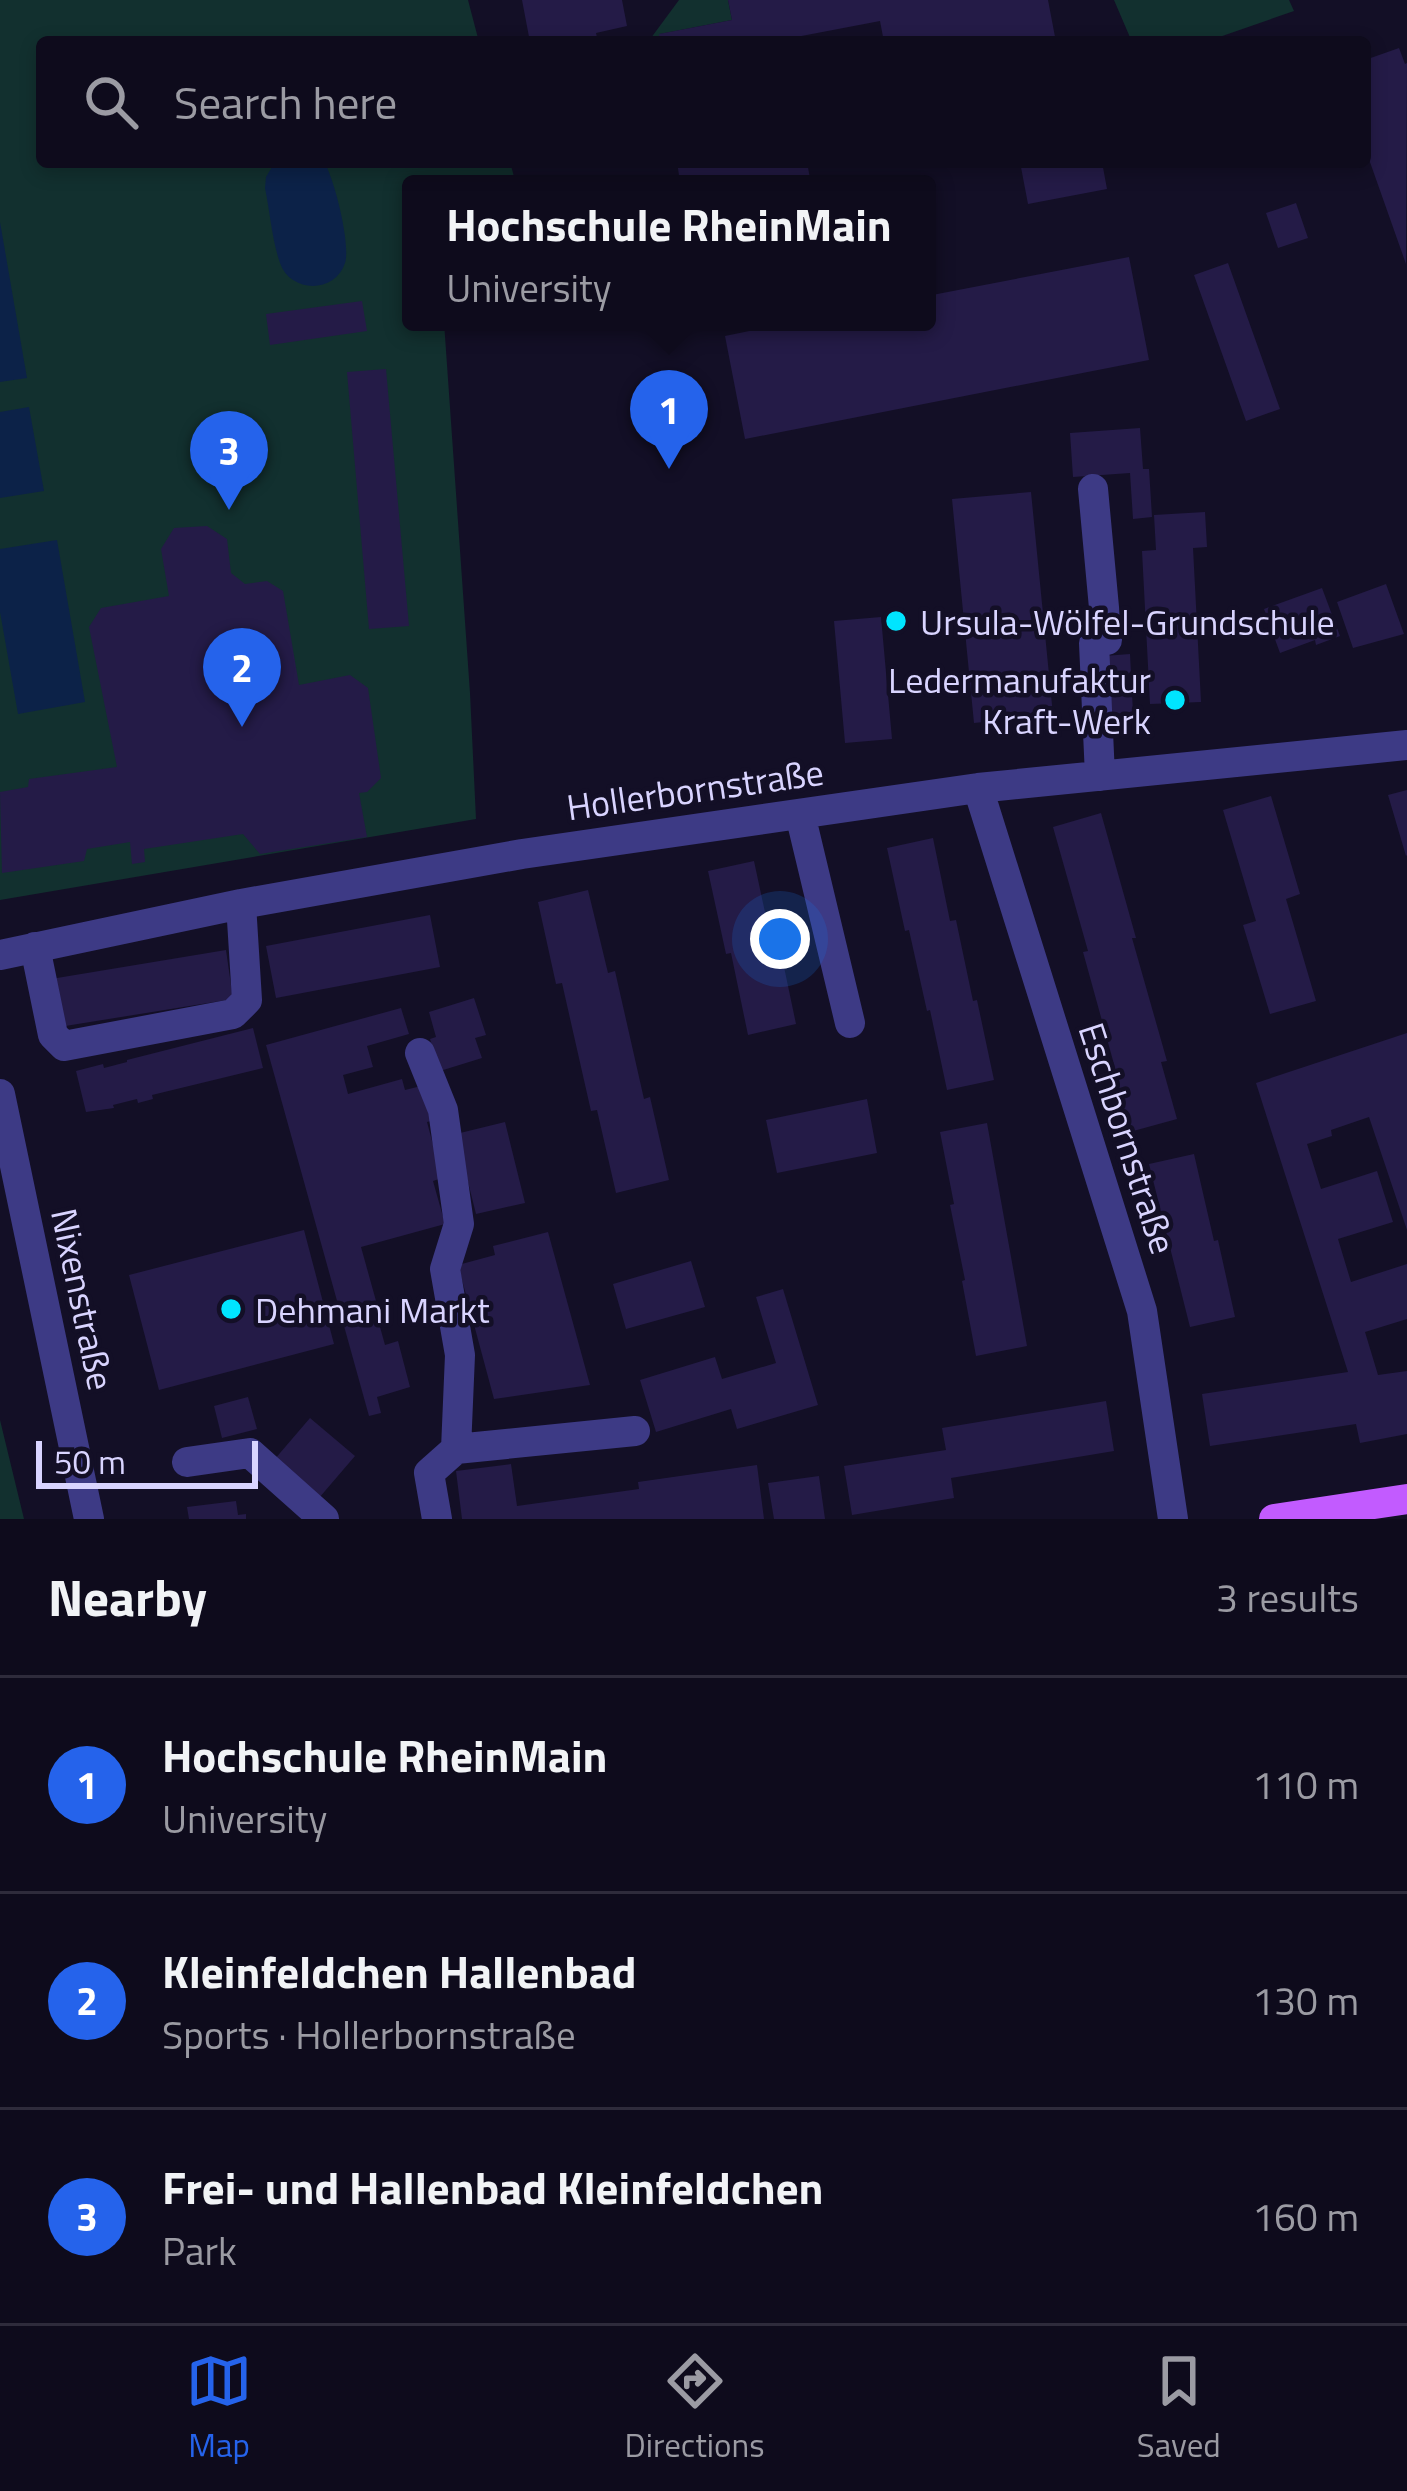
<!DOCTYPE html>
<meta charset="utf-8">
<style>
:root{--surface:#0e0b1c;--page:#171425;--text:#f1f3f6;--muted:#9b9ba3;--line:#2e2b3b;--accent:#2563eb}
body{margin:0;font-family:"Titillium Web",sans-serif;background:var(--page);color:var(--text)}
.scale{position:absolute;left:36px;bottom:30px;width:222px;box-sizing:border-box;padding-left:12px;border:6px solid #d9d4ff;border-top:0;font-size:33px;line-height:42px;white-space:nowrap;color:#d9d4ff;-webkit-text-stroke:9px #130f26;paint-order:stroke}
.you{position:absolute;left:780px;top:939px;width:42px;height:42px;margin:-30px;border:9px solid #fff;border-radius:50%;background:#1a73e8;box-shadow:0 0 0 18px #1a73e833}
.badge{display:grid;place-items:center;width:78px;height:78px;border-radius:50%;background:var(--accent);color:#fff;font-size:39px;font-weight:700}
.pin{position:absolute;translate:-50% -99px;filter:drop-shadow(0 3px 6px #0008)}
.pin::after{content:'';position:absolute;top:63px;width:42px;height:36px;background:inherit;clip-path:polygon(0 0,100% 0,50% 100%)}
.popup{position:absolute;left:402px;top:175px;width:534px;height:156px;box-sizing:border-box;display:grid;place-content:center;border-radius:12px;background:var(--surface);filter:drop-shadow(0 3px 9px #0005);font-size:39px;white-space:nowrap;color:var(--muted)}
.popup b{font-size:45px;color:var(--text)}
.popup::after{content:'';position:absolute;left:50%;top:100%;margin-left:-24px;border:24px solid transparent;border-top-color:var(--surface)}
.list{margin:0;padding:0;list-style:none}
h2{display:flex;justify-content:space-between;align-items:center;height:156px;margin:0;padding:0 48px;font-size:51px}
h2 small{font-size:39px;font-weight:400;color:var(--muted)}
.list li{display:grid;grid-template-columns:78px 1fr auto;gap:36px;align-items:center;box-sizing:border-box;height:216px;padding:0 48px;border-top:3px solid var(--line)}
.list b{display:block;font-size:45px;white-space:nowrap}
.list p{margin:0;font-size:39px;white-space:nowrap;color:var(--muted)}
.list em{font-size:39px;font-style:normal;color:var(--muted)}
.icon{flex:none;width:66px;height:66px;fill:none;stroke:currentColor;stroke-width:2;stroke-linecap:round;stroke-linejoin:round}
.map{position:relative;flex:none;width:1407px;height:1519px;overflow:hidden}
.search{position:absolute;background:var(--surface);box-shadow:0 6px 18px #0003;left:36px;right:36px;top:36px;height:132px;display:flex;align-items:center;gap:30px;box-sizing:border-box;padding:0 42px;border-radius:12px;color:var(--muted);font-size:45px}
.sheet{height:804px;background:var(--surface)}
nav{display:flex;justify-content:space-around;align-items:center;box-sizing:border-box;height:168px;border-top:3px solid var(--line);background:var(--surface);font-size:33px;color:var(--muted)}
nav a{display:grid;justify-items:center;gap:6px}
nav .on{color:var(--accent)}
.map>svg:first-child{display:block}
</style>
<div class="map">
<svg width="1407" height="1519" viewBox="0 0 1407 1519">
<rect width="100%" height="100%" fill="#130f26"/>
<path fill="#12302f" d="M0,0H468L479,42H42V162H510L516,184H411V322H444L470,693L476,819L0,900Z
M679,0H728L732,20L660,34V42H648Z
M1114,0H1289L1294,11L1205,42H1132Z
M0,1420L24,1519H0Z"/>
<path fill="#0c2248" d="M275,162H324C334,177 351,245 345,263C335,294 290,293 280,263C272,240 270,212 265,188L266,177Z
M0,222L27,378L0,382Z
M29,407L44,491L0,498V412Z
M57,540L85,702L18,714L0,612V549Z"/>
<path fill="#241b47" d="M522,0H622L627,26L596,33L598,42H530Z
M728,0H1048L1056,42H884L880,21L770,42H660L659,34L732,20Z
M1399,48L1405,64L1407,63L1406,264L1365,148V60Z
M677,162H807L811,184H711L710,176L680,182Z
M1020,162H1102L1107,189L1028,204Z
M1296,203L1308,238L1278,248L1266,213Z
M1129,257L1149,360L745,439L725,336L794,322H927V296Z
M1228,263L1280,409L1246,421L1194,275Z
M362,301L367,331L270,345L266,314Z
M386,369L409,626L369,629L347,372Z
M1140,428L1143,469H1149L1152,517L1133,519L1130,473L1073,477L1070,433Z
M1031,492L1053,715L974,723L952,499Z
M1205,512L1207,547L1193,548L1201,702L1150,704L1142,551L1156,550L1154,515Z
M207,526L227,539L231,573L245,584L267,581L283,591L299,685L350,675L368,688L381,778L367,792L359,793L367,837L260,854L243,834L144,849L145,862L132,864L130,842L87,849L84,861L2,873L0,792L28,787L29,779L117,767L89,627L101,608L169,596L161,549L174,528Z
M1386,584L1404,634L1353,648L1337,602Z
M1322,588L1340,636L1316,645L1315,640L1280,653L1264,609Z
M881,617L892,739L845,743L834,621Z
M1130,654L1133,713L1107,714L1104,656Z
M1407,790V855L1406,856L1388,795Z
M1271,796L1300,894L1286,899L1316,1001L1270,1014L1243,925L1256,921L1223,810Z
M1101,813L1136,938H1132L1167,1061L1161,1062L1177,1119L1126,1133L1110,1077L1117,1075L1083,952L1088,951L1053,827Z
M933,838L950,921L956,920L973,1001L977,1000L994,1080L947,1090L930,1010L927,1011L909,930L905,931L887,848Z
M754,861L772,945L779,943L796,1024L748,1035L731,953L726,954L708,871Z
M588,890L608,973L615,971L644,1099L650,1097L669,1180L616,1193L597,1110L591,1111L562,983L556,984L538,902Z
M430,915L440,967L276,998L266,946Z
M226,950L233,999L59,1027L51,979Z
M474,998L486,1035L475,1038L482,1058L440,1071L430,1039L436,1037L429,1012Z
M401,1008L409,1034L367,1046L373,1067L343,1075L348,1094L402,1079L405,1090L425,1085L435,1120L427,1122L442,1178L433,1181L445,1224L361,1247L383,1326L380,1327L385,1345L398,1341L410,1387L377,1397L381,1413L369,1416L266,1045Z
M253,1028L263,1068L152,1095L153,1099L138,1103L137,1099L113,1105L114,1108L86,1112L76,1071L103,1064L104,1068L127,1062V1060Z
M1407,1033V1230L1369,1117L1331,1130L1332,1136L1307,1144L1321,1189L1377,1171L1393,1222L1338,1239L1351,1282L1407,1264V1319L1365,1332L1378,1375L1407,1371V1434L1360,1443L1356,1424L1210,1446L1202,1394L1348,1372L1256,1083Z
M867,1099L877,1153L777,1173L766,1120Z
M505,1122L525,1203L476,1214L456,1134Z
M987,1123L1027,1346L976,1356L962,1281L965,1280L950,1205L954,1204L940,1132Z
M1194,1154L1214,1241L1218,1240L1235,1317L1190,1327L1149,1164Z
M304,1230L334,1344L159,1390L129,1275Z
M548,1232L590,1385L494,1399L458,1265L495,1255L493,1246Z
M691,1261L705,1307L626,1329L613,1284Z
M783,1289L818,1405L737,1429L731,1409L656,1432L640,1380L715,1357L722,1379L776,1363L756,1297Z
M248,1397L257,1429L222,1438L214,1406Z
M1106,1401L1114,1451L951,1478L954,1498L852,1515L844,1466L946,1450L942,1428Z
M310,1418L355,1456L319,1498L274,1460Z
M511,1464L517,1506L639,1489L638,1482L757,1465L764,1519H462L456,1471Z
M819,1476L825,1519H774L768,1483Z
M236,1501L238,1515L246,1514V1519H189L187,1507Z"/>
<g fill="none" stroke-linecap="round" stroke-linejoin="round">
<path stroke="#3d3a85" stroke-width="30" d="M1093,489L1107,640L1094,643L1100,776
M978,788L1142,1311L1173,1519
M800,814L850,1023
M35,947L53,1035L64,1046L233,1014L247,1000L241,904
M0,955L241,904L522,854L978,788L1407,745
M420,1053L443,1110L459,1224L445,1269L460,1355L456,1449L429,1473L437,1519
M0,1094L89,1519
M456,1449L635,1431
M187,1462L250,1453L324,1519"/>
<path stroke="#c25bff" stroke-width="30" d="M1274,1519L1407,1499"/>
</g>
<g fill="#00e5ff" stroke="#130f26" stroke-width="4.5">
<circle cx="896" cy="621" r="12"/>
<circle cx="1175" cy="700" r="12"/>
<circle cx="231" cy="1309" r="12"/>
</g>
<g text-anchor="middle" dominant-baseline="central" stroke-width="9" stroke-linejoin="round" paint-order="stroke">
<g font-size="36" fill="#d9d4ff" stroke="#130f26" text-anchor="start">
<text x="920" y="621">Ursula-Wölfel-Grundschule</text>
<text x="1151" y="679" text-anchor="end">Ledermanufaktur<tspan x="1151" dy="41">Kraft-Werk</tspan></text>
<text x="255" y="1309">Dehmani Markt</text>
</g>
<g font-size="36" fill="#d9d4ff" stroke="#130f26">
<text transform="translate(695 789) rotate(-8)">Hollerbornstraße</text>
<text transform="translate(1128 1138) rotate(72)">Eschbornstraße</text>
<text transform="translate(83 1299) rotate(78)">Nixenstraße</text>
</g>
</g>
</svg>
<div class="scale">50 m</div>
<div class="you"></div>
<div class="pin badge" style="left:669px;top:469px">1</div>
<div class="popup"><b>Hochschule RheinMain</b>University</div>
<div class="pin badge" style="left:242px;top:727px">2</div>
<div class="pin badge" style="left:229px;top:510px">3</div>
<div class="search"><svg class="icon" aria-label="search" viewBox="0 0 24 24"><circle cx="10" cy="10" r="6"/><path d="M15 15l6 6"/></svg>Search here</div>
</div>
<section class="sheet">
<h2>Nearby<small>3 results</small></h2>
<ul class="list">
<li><span class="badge">1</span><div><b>Hochschule RheinMain</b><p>University</p></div><em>110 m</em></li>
<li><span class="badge">2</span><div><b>Kleinfeldchen Hallenbad</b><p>Sports · Hollerbornstraße</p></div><em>130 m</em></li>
<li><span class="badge">3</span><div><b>Frei- und Hallenbad Kleinfeldchen</b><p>Park</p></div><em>160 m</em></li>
</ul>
</section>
<nav>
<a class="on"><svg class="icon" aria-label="map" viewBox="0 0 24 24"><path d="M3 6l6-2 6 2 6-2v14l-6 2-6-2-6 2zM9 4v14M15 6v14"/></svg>Map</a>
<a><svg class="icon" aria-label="directions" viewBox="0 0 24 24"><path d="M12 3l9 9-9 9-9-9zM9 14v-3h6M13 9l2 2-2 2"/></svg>Directions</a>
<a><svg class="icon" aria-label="saved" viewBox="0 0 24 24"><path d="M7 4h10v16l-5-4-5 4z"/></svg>Saved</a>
</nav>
